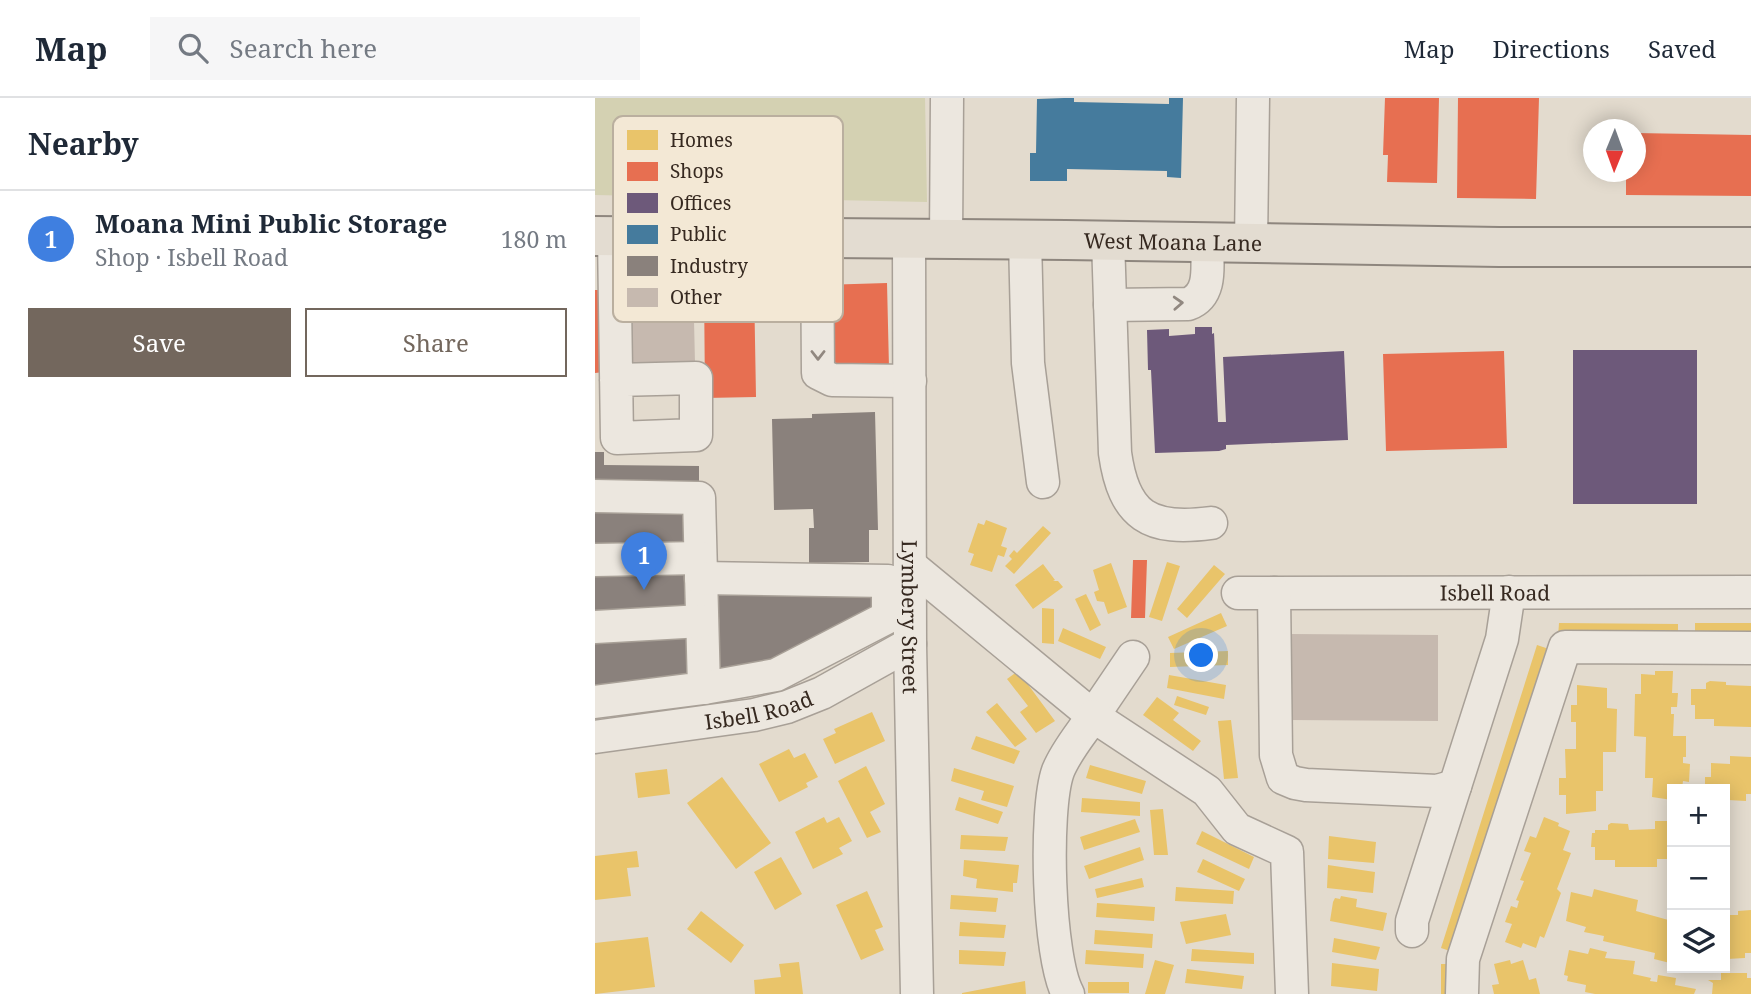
<!DOCTYPE html>
<meta charset="utf-8">
<style>
:root{--surface:#fff;--page:#f6f6f7;--text:#1f2937;--muted:#747a83;--line:#e0e1e3;--accent:#73675d}
body{margin:0;font-family:"Noto Serif",serif;background:var(--page);color:var(--text)}
.controls{position:absolute;right:21px;bottom:21px;display:grid;overflow:hidden;border-radius:0px;box-shadow:0 4px 18px #0003}
.controls button{width:63px;height:63px;display:grid;place-items:center;padding:0;border:0;border-bottom:2px solid var(--line);background:var(--surface);color:var(--text);font:35px sans-serif}
.compass{position:absolute;left:988px;top:21px;width:63px;height:63px;border-radius:50%;background:var(--surface);box-shadow:0 4px 18px #0003;rotate:181deg}
.you{position:absolute;left:607px;top:558px;width:24px;height:24px;margin:-18px;border:5px solid #fff;border-radius:50%;background:#1a73e8;box-shadow:0 0 0 10px #1a73e833}
.badge{display:grid;place-items:center;width:46px;height:46px;border-radius:50%;background:var(--accent);color:#fff;font-size:23px;font-weight:700}
.pin{position:absolute;translate:-50% -58px;filter:drop-shadow(0 2px 4px #0008)}
.pin::after{content:'';position:absolute;top:37px;width:24px;height:21px;background:inherit;clip-path:polygon(0 0,100% 0,50% 100%)}
.list{margin:0;padding:0;list-style:none}
h2{display:flex;justify-content:space-between;align-items:center;height:91px;margin:0;padding:0 28px;font-size:30px}
h2 small{font-size:23px;font-weight:400;color:var(--muted)}
.list li{display:grid;grid-template-columns:46px 1fr auto;gap:21px;align-items:center;box-sizing:border-box;height:98px;padding:0 28px;border-top:2px solid var(--line)}
.list b{display:block;font-size:26px;white-space:nowrap}
.list p{margin:0;font-size:23px;white-space:nowrap;color:var(--muted)}
.list em{font-size:23px;font-style:normal;color:var(--muted)}
.actions{display:flex;gap:14px;padding:21px 28px}
.actions a{flex:1;padding:16px 0;border:2px solid var(--accent);border-radius:0px;text-align:center;font-size:24px;color:var(--accent)}
.actions .main{background:var(--accent);color:#fff}
.icon{flex:none;width:38px;height:38px;fill:none;stroke:currentColor;stroke-width:2;stroke-linecap:round;stroke-linejoin:round}
.map{position:relative;flex:none;width:1156px;height:896px;overflow:hidden}
header{display:flex;align-items:center;gap:42px;box-sizing:border-box;height:98px;padding:0 35px;background:var(--surface);border-bottom:2px solid var(--line)}
header strong{font-size:33px}
nav{display:flex;gap:38px;margin-inline-start:auto;font-size:24px}
.search{width:490px;height:63px;background:var(--page);display:flex;align-items:center;gap:18px;box-sizing:border-box;padding:0 24px;border-radius:0px;color:var(--muted);font-size:26px}
main{display:flex}
aside{flex:1;background:var(--surface)}
.map>svg:first-child{display:block}
</style>
<header>
<strong>Map</strong>
<div class="search"><svg class="icon" aria-label="search" viewBox="0 0 24 24"><circle cx="10" cy="10" r="6"/><path d="M15 15l6 6"/></svg>Search here</div>
<nav><a>Map</a><a>Directions</a><a>Saved</a></nav>
</header>
<main>
<aside>
<h2>Nearby<small></small></h2>
<ul class="list">
<li><span class="badge" style="background:#3f7fe0">1</span><div><b>Moana Mini Public Storage</b><p>Shop · Isbell Road</p></div><em>180 m</em></li>
</ul>
<div class="actions"><a class="main">Save</a><a>Share</a></div>
</aside>
<div class="map">
<svg width="1156" height="896" viewBox="0 0 1156 896">
<rect width="100%" height="100%" fill="#e3dbce"/>
<path fill="#d4d1b2" d="M0,0H330L332,104L0,97Z"/>
<path fill="#e9c46a" d="M391,422L412,430L406,448L412,450L409,459L403,457L397,474L375,467L379,456L373,454L383,425L389,427Z
M448,428L456,435L419,476L410,468L417,461L414,458L419,452L422,455Z
M572,464L585,468L567,523L554,519Z
M516,465L532,509L513,516L509,504L502,503L499,494L504,492L498,472Z
M448,466L460,482L458,483H463L468,489L438,511L420,487Z
M619,467L630,476L592,520L582,511Z
M491,496L506,527L495,533L480,501Z
M447,510L459,511V546L447,545Z
M626,515L632,528L579,551L573,539Z
M964,525L1083,526V541L963,539Z
M1100,525H1156V541L1100,540Z
M468,530L511,549L505,561L463,543Z
M942,547L960,553L864,856L846,850Z
M633,553V567L575,569V555Z
M423,573L460,623L441,635L425,614L433,608L412,581Z
M1060,573H1078L1077,595H1083L1082,609H1076V616H1079L1078,638H1091V659H1088V665L1095,666L1094,684L1088,683L1087,691H1077V702L1057,699L1058,680H1050L1051,639L1039,638L1040,596H1046V576L1060,577Z
M574,577L631,587L629,601L572,590Z
M1115,583L1131,584V587L1156,588V629L1119,628V621H1100V607H1096V591H1111V585Z
M982,587L1012,590V610L1022,611L1021,654H1008V693H1001V713L971,716V697H964V680H971L970,651H981V624H976V607H982Z
M582,598L614,609L611,617L579,607Z
M562,599L584,615L578,622L606,643L598,653L548,617Z
M402,605L432,641L420,649L391,614Z
M277,614L290,643L240,666L228,641L241,635L239,631Z
M636,622L643,680L629,681L623,623Z
M381,638L425,653L419,666L376,651Z
M194,651L199,660L210,655L223,679L211,685L213,689L184,704L164,666Z
M1135,658L1156,659V696H1151V703L1133,702V696H1130V691H1110V679H1116V665L1135,666Z
M495,667L551,683L547,696L491,680Z
M271,668L290,706L275,714L286,734L272,740L243,683Z
M359,670L419,688L412,709L386,702L389,693L356,683Z
M72,671L75,696L43,700L40,675Z
M127,679L176,745L141,771L92,705Z
M364,699L408,714L403,726L360,712Z
M487,700L545,704V718L486,714Z
M568,711L573,757H559L555,712Z
M229,719L232,725L244,719L257,743L244,750L248,756L218,771L200,734Z
M949,719L964,725L963,728L975,733L968,752L976,755L962,791L966,795L949,840L945,838L941,850L928,845L926,850L910,844L917,826L910,824L916,808L922,810L924,803L921,802L929,783L925,782L936,755L929,753L935,738L941,740Z
M540,721L545,734L489,752L485,739Z
M1060,723H1077V761H1062V769H1020V762H1000V749H996L997,735H1000V732H1013V727L1016,725L1033,726L1034,732L1060,731Z
M607,733L659,759L654,771L601,746Z
M366,737L413,739L410,753L365,751Z
M734,738L781,744L779,765L733,761Z
M545,749L549,762L494,781L489,768Z
M42,753L44,769L32,770L36,798L0,802V758Z
M186,759L207,796L180,812L159,774Z
M608,761L650,781L644,793L602,774Z
M369,762L424,767L422,785H418V794L381,790L382,781L368,778Z
M733,767L780,774L778,795L732,790Z
M547,780L549,789L502,800L500,791Z
M581,789L639,793L638,806L580,803Z
M999,791L1043,802L1041,813L1077,823V858L1075,865L1059,861L1060,855L1008,843L1009,838L989,834L991,829L971,823L976,794L997,799Z
M272,793L288,829L280,832L289,852L266,862L241,807Z
M356,797L403,800L401,814L355,811Z
M746,798L762,801L761,809L792,815L788,833L735,823L738,804L740,800L745,801Z
M502,805L560,809L559,823L501,819Z
M1156,812V855H1150V860L1132,861V854H1130V823L1134,822V817H1143V813Z
M106,813L149,847L136,865L92,831Z
M631,816L636,837L591,846L585,824Z
M365,824L411,827L409,840L364,838Z
M500,832L558,836L557,850L499,846Z
M53,839L60,889L0,896V845Z
M739,840L785,849L781,862L737,854Z
M995,850L1012,854L1010,860L1040,863L1038,876L1056,880L1055,883L1062,884L1063,877L1081,880L1080,887L1101,891L1099,896H1000L990,894L991,887L972,883L973,878L969,877L974,852L993,856Z
M597,851L659,855V866L596,863Z
M364,852L411,854L409,868L364,866Z
M491,852L549,856L548,870L490,866Z
M560,862L579,867L570,896H550Z
M915,862L916,866L928,862L934,882L941,880L945,896H899L897,887L904,886L899,866Z
M204,864L208,896H160L159,882L186,879L184,866Z
M737,865L784,871L782,893L736,888Z
M846,866H863V896H846Z
M592,871L649,878L647,891L590,885Z
M1126,875H1152V880H1156V896H1117L1118,885L1113,882H1126Z
M430,883L431,896H367V895Z
M493,884H534V895H493Z"/>
<path fill="#e76f51" d="M790,0H844L842,85L792,84L793,57H788Z
M863,0H944L941,101L862,100Z
M1040,35L1156,37V98L1031,97V74H1040Z
M292,185L294,270L229,271L227,187Z
M109,186H159L161,299L110,300Z
M0,192H7L9,274L0,275Z
M909,253L912,350L791,353L788,256Z
M538,462H552L550,520H536Z"/>
<path fill="#6d597a" d="M600,229H617V236L619,235L623,324H631L628,259L749,253L753,342L631,347V351L624,353L560,355L556,272H553L552,232L574,231V238L600,236Z
M978,252H1102V406H978Z"/>
<path fill="#457b9d" d="M469,0H479V4L574,6V0H588L586,80L572,79V73L472,71V83H435V55H441L442,1Z"/>
<path fill="#8a817c" d="M280,314L283,432H274V464L214,465V430H219L218,411L179,412L177,321L217,320V316Z
M0,354H9V367L104,368V392L0,391Z
M90,410V449L0,450V412Z
M91,470L92,510L0,512V472Z
M114,497L277,499V514L194,561L117,572Z
M91,533L97,580L0,592V544Z"/>
<path fill="#c6b9af" d="M98,180L100,265L28,266L27,181Z
M695,536L843,537V623L694,622Z"/>
<g fill="none" stroke-linecap="round" stroke-linejoin="round">
<g stroke="#a8a097" stroke-width="35">
<g id="minor">
<path d="M19,138L22,340L101,337V280L21,282"/>
<path d="M222,140L223,275L237,282L315,283"/>
<path id="s1" d="M314,141L315,546L322,896"/>
<path d="M351,141L352,0"/>
<path d="M430,141L433,265L448,384"/>
<path d="M513,142L520,355C529,419 555,433 616,425"/>
<path d="M656,145L658,0"/>
<path d="M515,207L593,206C618,197 612,166 612,145"/>
<path d="M0,398L104,400L109,590L0,604"/>
<path d="M0,462L105,460"/>
<path d="M316,468L498,618L538,559"/>
<path d="M106,480L293,483V519L181,577L109,590"/>
<path id="s2" d="M643,495L1156,494"/>
<path d="M679,495L681,657L688,680L700,685L711,687L842,693L860,688"/>
<path d="M0,529L107,523"/>
<path id="s3" d="M0,639L159,617L192,609L227,595L315,546"/>
<path d="M817,833V823L907,541L914,494"/>
<path d="M473,896C453,860 449,712 463,673C471,653 486,636 498,618L612,693L642,731L692,754L697,896"/>
<path d="M867,896L868,861L970,549L1156,550"/>
</g>
</g>
<g stroke="#8e867e" stroke-width="42">
<g id="major">
<path id="s4" d="M0,138L471,142L904,149H1156"/>
</g>
</g>
<use href="#minor" stroke="#ece7df" stroke-width="32"/>
<use href="#major" stroke="#e3dcd1" stroke-width="38"/>
</g>
<defs><path id="oneway-chevron" d="M-2-3.5L2.5 0L-2 3.5" fill="none" stroke-width="1.6" stroke-linecap="round" stroke-linejoin="round" transform="scale(1.75)"/></defs>
<g stroke="#918880">
<use href="#oneway-chevron" transform="translate(583 205) rotate(-3)"/>
<use href="#oneway-chevron" transform="translate(223 257) rotate(90)"/>
</g>
<g text-anchor="middle" dominant-baseline="central" stroke-width="7" stroke-linejoin="round" paint-order="stroke">
<g font-size="21" fill="#362920" stroke="#f3e8d5">
<text stroke="none"><textPath href="#s4" startOffset="578">West Moana Lane</textPath></text>
<text stroke="none"><textPath href="#s2" startOffset="257">Isbell Road</textPath></text>
<text stroke="none"><textPath href="#s1" startOffset="378">Lymbery Street</textPath></text>
<text stroke="none"><textPath href="#s3" startOffset="166">Isbell Road</textPath></text>
</g>
</g>
<rect x="18" y="18" width="230" height="206" rx="10" fill="#f3e8d5" stroke="#baaf9f" stroke-width="2"/>
<rect x="32" y="32" width="31" height="20" fill="#e9c46a"/>
<rect x="32" y="64" width="31" height="19" fill="#e76f51"/>
<rect x="32" y="95" width="31" height="20" fill="#6d597a"/>
<rect x="32" y="127" width="31" height="19" fill="#457b9d"/>
<rect x="32" y="158" width="31" height="20" fill="#8a817c"/>
<rect x="32" y="190" width="31" height="19" fill="#c6b9af"/>
<g font-size="19" fill="#362920">
<text x="75" y="49">Homes</text>
<text x="75" y="80">Shops</text>
<text x="75" y="112">Offices</text>
<text x="75" y="143">Public</text>
<text x="75" y="175">Industry</text>
<text x="75" y="206">Other</text>
</g>
</svg>
<div class="controls">
<button>+</button>
<button>−</button>
<button><svg class="icon" aria-label="layers" viewBox="0 0 24 24"><path d="M12 4l9 5-9 5-9-5zM3 14l9 5 9-5"/></svg></button>
</div>
<svg class="compass" viewBox="-18 -18 36 36"><path d="M0-13l5 13h-10z" fill="#e53935"/><path d="M0 13l5-13h-10z" fill="#747a83"/></svg>
<div class="you"></div>
<div class="pin badge" style="left:49px;top:492px;background:#3f7fe0">1</div>
</div>
</main>
